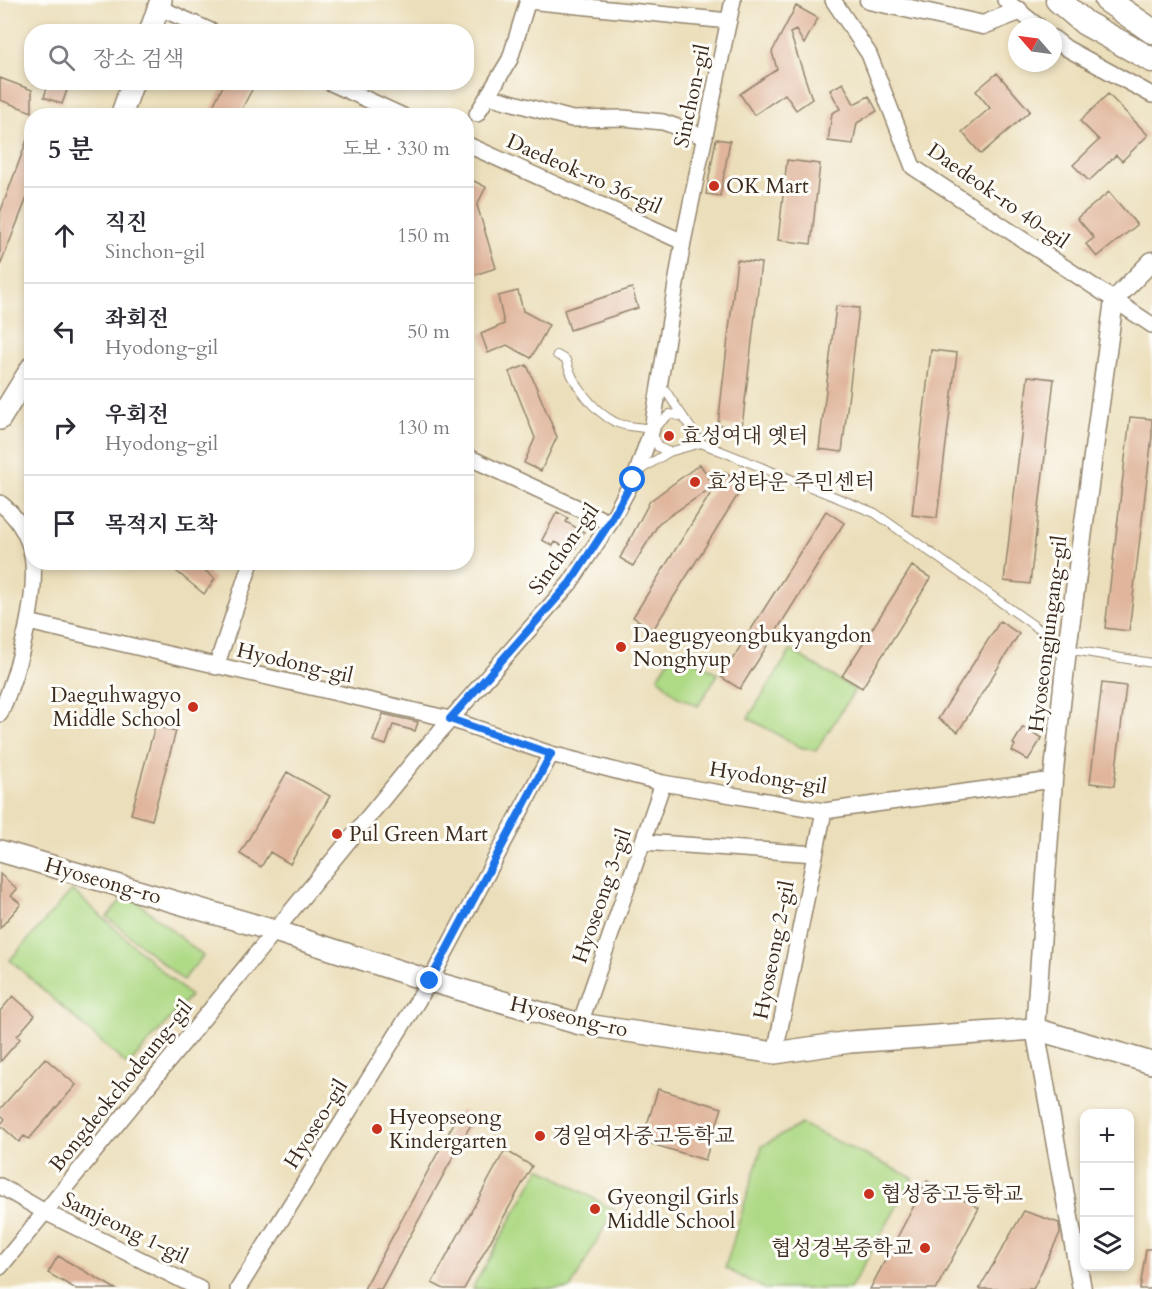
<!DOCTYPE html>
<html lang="ko">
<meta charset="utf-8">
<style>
:root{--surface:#fff;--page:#f2f2f3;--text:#2b2b33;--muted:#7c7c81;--line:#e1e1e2}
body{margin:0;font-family:Cardo,"Noto Serif KR",serif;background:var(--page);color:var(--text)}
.controls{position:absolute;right:18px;bottom:18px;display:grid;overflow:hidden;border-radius:12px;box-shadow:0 3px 9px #0003}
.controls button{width:54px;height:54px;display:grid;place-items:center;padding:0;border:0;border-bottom:2px solid var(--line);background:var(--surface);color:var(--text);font:30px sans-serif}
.compass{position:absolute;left:1008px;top:18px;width:54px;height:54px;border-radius:50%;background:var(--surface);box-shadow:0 3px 9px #0003;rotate:298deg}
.stop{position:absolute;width:18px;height:18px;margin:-14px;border:4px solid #1a73e8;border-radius:50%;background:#fff}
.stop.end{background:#1a73e8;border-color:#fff;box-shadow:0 2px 6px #0008}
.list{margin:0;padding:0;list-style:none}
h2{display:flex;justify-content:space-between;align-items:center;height:78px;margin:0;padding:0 24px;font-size:26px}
h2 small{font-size:20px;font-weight:400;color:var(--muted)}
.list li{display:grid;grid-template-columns:39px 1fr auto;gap:18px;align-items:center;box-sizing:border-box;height:96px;padding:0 24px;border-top:2px solid var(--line)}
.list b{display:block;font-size:22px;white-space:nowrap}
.list p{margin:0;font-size:20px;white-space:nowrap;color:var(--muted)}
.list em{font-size:20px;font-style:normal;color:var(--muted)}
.icon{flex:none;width:33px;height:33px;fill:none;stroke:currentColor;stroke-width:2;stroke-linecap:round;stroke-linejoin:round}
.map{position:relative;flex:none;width:1152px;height:1289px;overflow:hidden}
.search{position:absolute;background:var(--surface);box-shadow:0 3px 9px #0003;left:24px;top:24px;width:450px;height:66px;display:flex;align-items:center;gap:15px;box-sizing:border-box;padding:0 21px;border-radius:24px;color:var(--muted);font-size:22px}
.panel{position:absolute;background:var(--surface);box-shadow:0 3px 9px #0003;left:24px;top:108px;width:450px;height:462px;border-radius:24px}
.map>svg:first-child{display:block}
</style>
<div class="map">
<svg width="1152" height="1289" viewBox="0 0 1152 1289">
<rect width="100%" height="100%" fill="#fdfcf7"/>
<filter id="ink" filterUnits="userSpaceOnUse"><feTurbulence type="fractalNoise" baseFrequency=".0167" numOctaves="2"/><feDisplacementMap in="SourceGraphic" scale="12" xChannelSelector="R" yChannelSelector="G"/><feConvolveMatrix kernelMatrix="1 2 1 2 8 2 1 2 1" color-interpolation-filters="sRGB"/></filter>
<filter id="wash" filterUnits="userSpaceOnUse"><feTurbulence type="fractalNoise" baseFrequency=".008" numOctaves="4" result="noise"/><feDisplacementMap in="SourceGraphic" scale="24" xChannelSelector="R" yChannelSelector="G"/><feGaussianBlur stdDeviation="1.35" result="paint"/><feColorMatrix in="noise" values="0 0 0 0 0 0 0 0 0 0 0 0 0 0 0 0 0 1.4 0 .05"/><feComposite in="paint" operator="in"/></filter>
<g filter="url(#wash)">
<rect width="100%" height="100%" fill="#ebdeba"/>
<path fill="#aed985" stroke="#748252" stroke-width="1.5" d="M676,649L718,674L698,706L676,696L658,677Z
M791,650L855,690L816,751L800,747L748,718Z
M72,890L190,996L128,1066L10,960Z
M127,893L203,956L183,980L107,917Z
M801,1124L913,1178L850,1289H765L725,1268L762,1146Z
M540,1168L614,1210L570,1289H472Z"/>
<g id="blocks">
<path fill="#e0b59b" d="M796,6L818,18L804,44L796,30L790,33L812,99L796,110L785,94L754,115L740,94L777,69L772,52Z
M997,73L1030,111L981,154L962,132L990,108L976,91Z
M0,78L32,90V112L0,100Z
M49,82H70L62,104L44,97Z
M225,82H256L238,116H208Z
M843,83L854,104L869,96L877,111L857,123L853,144L828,141L832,113L840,109L830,90Z
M1108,94L1148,135L1122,161L1116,155L1089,181L1073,165L1099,140L1080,121Z
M30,132L32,185L0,266V213Z
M716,139L730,141L720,196L706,194Z
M787,160L820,164L811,244L778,240Z
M466,177L486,187L477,205L496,268L474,275L466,250Z
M1109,192L1137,225L1097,257L1086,244L1094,238L1077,218Z
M737,260L761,263L742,427L718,425Z
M632,288L638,308L570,330L564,310Z
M518,291L523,311L549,325L531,358L507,345L488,353L481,334L504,324L498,296Z
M836,306L859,308L842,452L819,449Z
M931,350L957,353L937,518L912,515Z
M527,365L557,437L541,471L524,463L535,438L509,372Z
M1028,376L1054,379L1030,584L1004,581Z
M1130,417L1152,419V436L1129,631L1105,628Z
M700,464L714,486L659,523L633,566L620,558L650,501Z
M724,472L744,485L653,630L633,617Z
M826,511L844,523L740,689L721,677Z
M557,512L568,518L566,522L584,532L574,551L555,542L553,546L542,540Z
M165,562H195L215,579L204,594Z
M912,566L931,578L862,688L842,676Z
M1000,621L1019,634L958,732L938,719Z
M1102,683L1126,686L1114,786L1090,783Z
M383,714L418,722L415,731L393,725L386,745L373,741Z
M155,726L176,731L152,820L131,814Z
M1023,727L1042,738L1028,760L1012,751L1015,745L1013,744Z
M287,772L330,796L290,864L270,852L261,867L240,854Z
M0,874L17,889L11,896L21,904L0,928Z
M13,996L35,1015L17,1036L20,1039L0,1062V1011Z
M45,1058L76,1085L29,1139L24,1136L19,1142L0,1125L5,1119L0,1114V1109Z
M658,1089L722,1108L705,1160L642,1141Z
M461,1110L475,1117L381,1289H364Z
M505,1150L532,1166L464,1289H444L432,1283Z
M927,1181L979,1208L936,1289H870Z
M1024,1211L1059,1223L1060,1233L1033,1289H979Z
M1146,1249H1152V1289H1140Z
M58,1256L116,1289H76L48,1273Z"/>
</g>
</g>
<g filter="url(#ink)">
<use href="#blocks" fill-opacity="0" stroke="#93846c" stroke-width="1.5"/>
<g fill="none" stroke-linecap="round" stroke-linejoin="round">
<g stroke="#93846c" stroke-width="10">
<path id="service" d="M557,355L566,360C572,383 593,411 615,422C624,427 641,427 652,429
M661,384L701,443L875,513L1067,649L1152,663
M655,427L670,414L683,417
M653,434L658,447L669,452
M640,470L669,452L701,443"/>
</g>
<g stroke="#93846c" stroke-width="18">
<path id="minor" d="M833,0L869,54L913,167L1152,325
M1005,0L1039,27
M528,1L729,21
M158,7L213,32
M1053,38L1066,48L1152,95
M329,82L403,116
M488,96L572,119L623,118L663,122L705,137
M477,114L510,59L528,0
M466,144L683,242
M466,456L610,523
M0,503C13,513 23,527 29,543C44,584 17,675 0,714
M28,622L450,719L551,754L663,783L824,811L1053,780
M216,667L251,562
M643,842L815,854
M580,1024L663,783
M775,1053L824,811
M0,1186L45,1212L200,1289
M0,1267L414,761L570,583L610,523L637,472L652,429L683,242L733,0
M238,1289L430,981L551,754"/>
</g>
<g stroke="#93846c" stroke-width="21">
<path id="tertiary" d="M869,0L983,25L1019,11
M1082,1289L1035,1029L1053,780L1067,649L1114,300L1152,261"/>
</g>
<g stroke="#93846c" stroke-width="24">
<path id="secondary" d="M150,32L161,0
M121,116L133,82
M0,419L32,367
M0,851L275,931L430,981L580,1024L775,1053L850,1042L1035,1029L1152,1063"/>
</g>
<g stroke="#93846c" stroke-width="27">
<path id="trunk" d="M1058,0L1085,23L1152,60
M1107,0L1152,31"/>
</g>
<use href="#service" stroke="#fff" stroke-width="8"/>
<use href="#minor" stroke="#fff" stroke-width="15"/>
<use href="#tertiary" stroke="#fff" stroke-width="18"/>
<use href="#secondary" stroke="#fff" stroke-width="21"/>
<use href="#trunk" stroke="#fff" stroke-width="24"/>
</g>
</g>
<g fill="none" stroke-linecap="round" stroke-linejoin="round" filter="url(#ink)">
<path stroke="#1a73e8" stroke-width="8" d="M430,981L551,754L450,719L570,583L610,522L633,480"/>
</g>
<g fill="#c8321e" stroke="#fdfcf7" stroke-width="2">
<circle cx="714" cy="186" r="6"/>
<circle cx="669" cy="436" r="6"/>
<circle cx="695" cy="482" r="6"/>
<circle cx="621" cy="647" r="6"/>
<circle cx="193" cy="707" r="6"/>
<circle cx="337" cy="834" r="6"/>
<circle cx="377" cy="1129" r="6"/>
<circle cx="540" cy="1136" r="6"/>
<circle cx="869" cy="1194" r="6"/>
<circle cx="595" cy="1209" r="6"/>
<circle cx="925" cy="1248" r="6"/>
</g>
<g text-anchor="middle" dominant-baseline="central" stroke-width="6" stroke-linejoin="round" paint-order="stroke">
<g font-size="21" fill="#3b2a1e" stroke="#fdfcf7">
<text transform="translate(692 96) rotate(-78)">Sinchon-gil</text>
<text transform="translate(584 174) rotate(24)">Daedeok-ro 36-gil</text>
<text transform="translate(998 196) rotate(35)">Daedeok-ro 40-gil</text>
<text transform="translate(564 549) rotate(-55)">Sinchon-gil</text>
<text transform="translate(1048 634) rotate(-83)">Hyoseongjungang-gil</text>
<text transform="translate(295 663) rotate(13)">Hyodong-gil</text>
<text transform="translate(768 778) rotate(9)">Hyodong-gil</text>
<text transform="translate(103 881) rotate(16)">Hyoseong-ro</text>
<text transform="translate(602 896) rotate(-71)">Hyoseong 3-gil</text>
<text transform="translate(774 950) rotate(-79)">Hyoseong 2-gil</text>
<text transform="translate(569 1017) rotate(13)">Hyoseong-ro</text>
<text transform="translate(121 1086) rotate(-51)">Bongdeokchodeung-gil</text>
<text transform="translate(316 1124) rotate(-58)">Hyoseo-gil</text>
<text transform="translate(125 1228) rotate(26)">Samjeong 1-gil</text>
</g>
<g font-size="21" fill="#3b2a1e" stroke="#fdfcf7" text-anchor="start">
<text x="726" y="186">OK Mart</text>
<text x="681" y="436">효성여대 옛터</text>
<text x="707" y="482">효성타운 주민센터</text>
<text x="633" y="635">Daegugyeongbukyangdon<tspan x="633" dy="24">Nonghyup</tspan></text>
<text x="181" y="695" text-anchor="end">Daeguhwagyo<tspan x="181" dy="24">Middle School</tspan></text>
<text x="349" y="834">Pul Green Mart</text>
<text x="389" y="1117">Hyeopseong<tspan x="389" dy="24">Kindergarten</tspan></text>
<text x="552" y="1136">경일여자중고등학교</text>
<text x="881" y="1194">협성중고등학교</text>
<text x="607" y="1197">Gyeongil Girls<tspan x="607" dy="24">Middle School</tspan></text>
<text x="913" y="1248" text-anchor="end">협성경복중학교</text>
</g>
</g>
</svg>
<div class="controls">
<button>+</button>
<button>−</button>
<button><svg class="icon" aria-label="layers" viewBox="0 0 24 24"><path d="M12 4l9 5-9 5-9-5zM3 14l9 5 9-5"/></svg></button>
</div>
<svg class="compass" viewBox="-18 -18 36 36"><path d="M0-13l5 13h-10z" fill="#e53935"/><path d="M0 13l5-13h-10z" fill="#7c7c81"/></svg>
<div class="stop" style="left:633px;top:480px"></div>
<div class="stop end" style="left:430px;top:981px"></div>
<div class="search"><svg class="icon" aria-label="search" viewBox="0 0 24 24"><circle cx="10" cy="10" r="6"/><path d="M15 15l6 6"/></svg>장소 검색</div>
<section class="panel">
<h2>5 분<small>도보 · 330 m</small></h2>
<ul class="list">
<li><svg class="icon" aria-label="ahead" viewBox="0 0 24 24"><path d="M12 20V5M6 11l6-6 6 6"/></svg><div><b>직진</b><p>Sinchon-gil</p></div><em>150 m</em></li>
<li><svg class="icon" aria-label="left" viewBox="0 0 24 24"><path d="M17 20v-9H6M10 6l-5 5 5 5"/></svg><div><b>좌회전</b><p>Hyodong-gil</p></div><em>50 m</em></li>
<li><svg class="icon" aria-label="right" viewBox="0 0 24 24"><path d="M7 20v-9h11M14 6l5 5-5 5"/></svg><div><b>우회전</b><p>Hyodong-gil</p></div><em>130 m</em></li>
<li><svg class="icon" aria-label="arrive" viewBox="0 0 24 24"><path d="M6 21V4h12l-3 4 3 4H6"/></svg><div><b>목적지 도착</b></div></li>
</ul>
</section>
</div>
